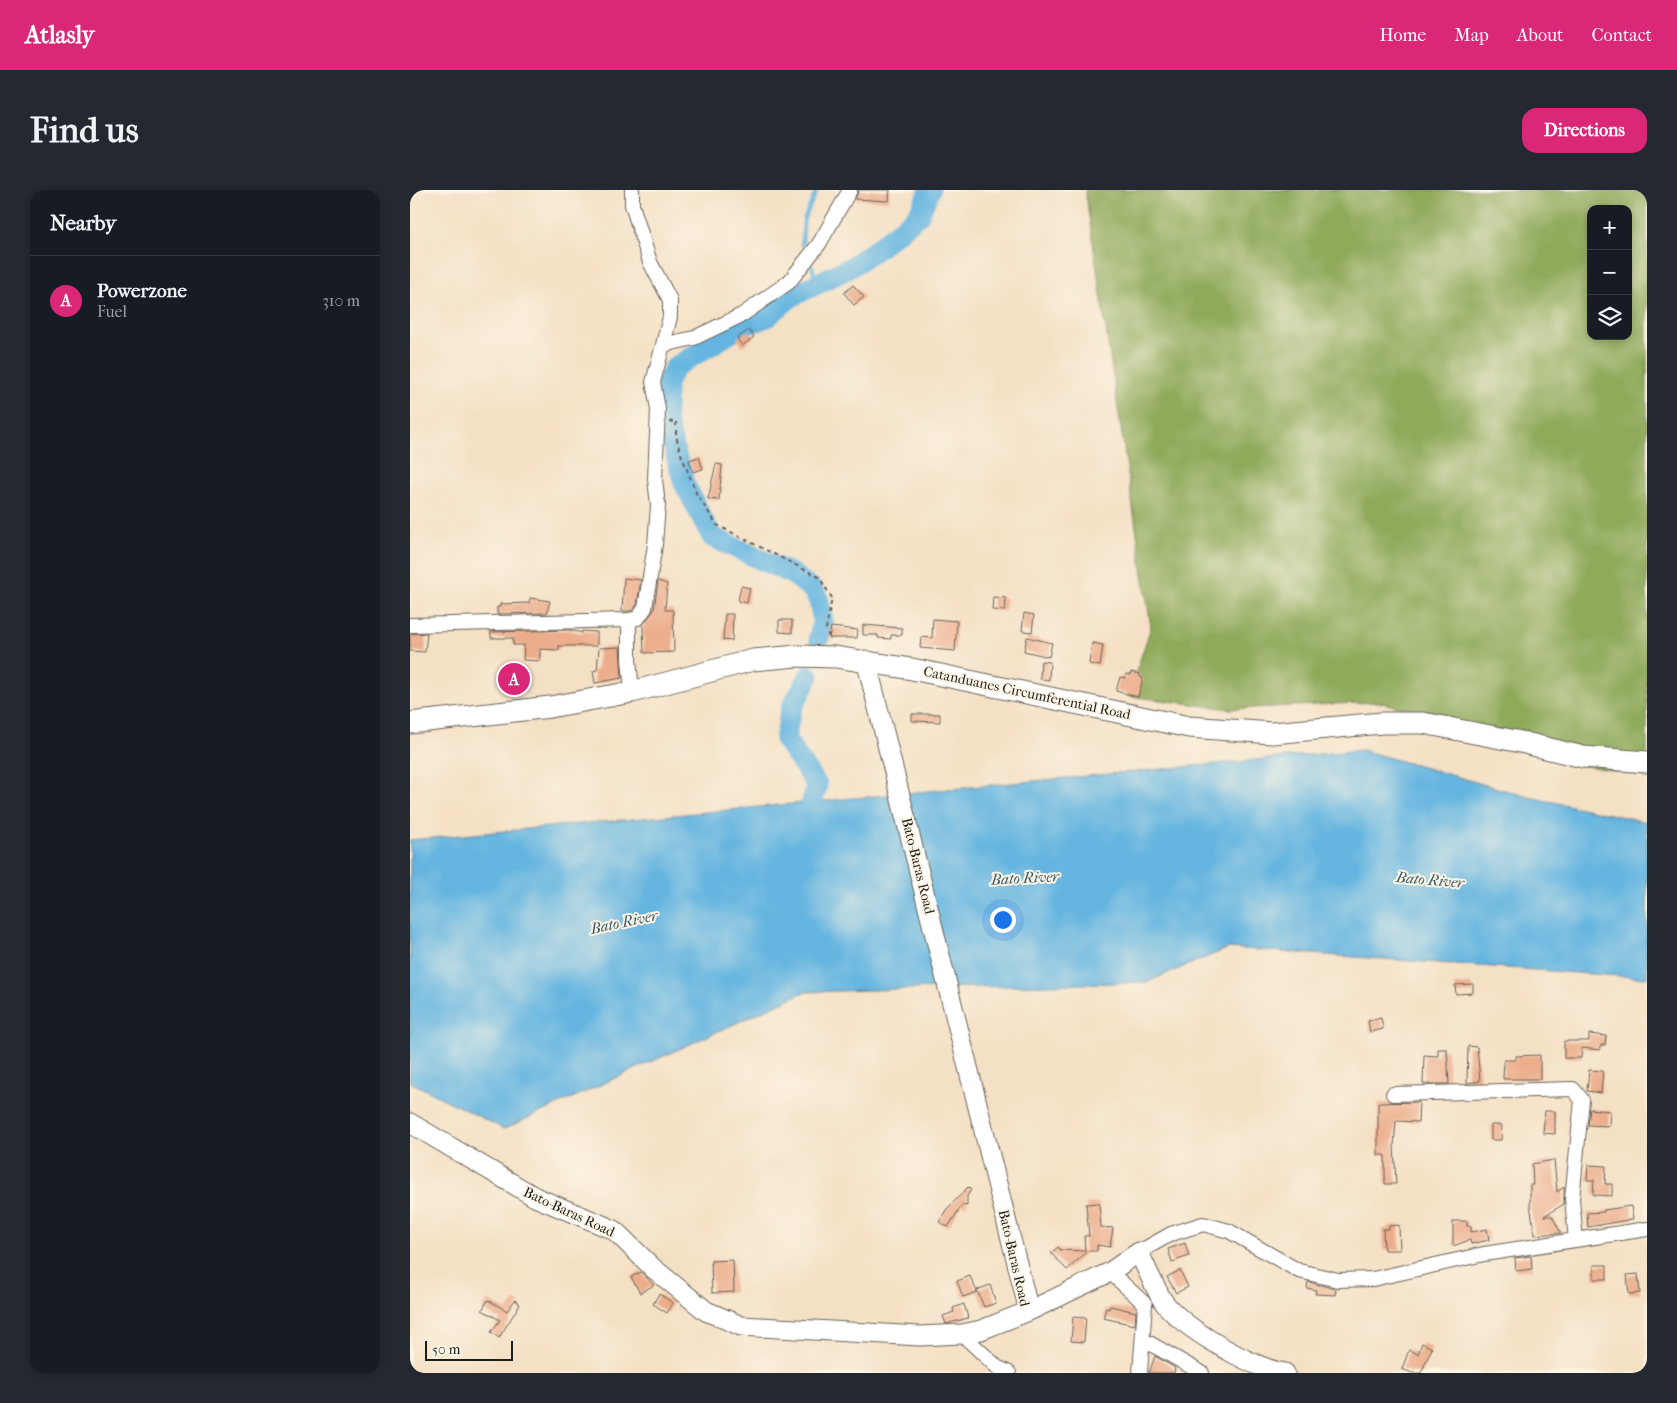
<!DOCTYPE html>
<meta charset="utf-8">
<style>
:root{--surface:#171b24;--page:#242831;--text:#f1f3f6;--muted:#9ea1a6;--line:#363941;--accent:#db2777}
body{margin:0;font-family:"IM FELL French Canon",serif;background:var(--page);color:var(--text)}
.controls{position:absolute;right:15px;top:15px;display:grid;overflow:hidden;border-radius:10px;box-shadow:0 2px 8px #0003}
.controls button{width:45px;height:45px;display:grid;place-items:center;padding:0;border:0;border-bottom:1px solid var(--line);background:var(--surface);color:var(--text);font:25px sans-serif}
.scale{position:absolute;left:15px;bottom:12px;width:88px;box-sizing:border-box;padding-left:5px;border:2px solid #1c1c1c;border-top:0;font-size:14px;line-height:18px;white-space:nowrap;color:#1c1c1c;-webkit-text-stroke:4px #fcf5e5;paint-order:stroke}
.you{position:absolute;left:592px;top:729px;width:18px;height:18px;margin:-12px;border:4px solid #fff;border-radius:50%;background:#1a73e8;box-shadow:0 0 0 8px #1a73e833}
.badge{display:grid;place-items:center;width:32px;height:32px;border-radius:50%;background:var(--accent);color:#fff;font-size:16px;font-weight:700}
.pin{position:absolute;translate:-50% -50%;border:2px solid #fff;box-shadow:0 1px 5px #0006}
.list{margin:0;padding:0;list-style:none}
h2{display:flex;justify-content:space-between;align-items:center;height:65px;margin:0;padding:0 20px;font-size:21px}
h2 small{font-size:16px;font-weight:400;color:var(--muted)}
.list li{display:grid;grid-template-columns:32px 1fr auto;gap:15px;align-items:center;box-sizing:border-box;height:90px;padding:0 20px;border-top:1px solid var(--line)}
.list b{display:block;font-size:19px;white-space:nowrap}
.list p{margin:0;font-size:16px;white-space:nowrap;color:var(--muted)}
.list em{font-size:16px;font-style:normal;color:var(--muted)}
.icon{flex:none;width:28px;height:28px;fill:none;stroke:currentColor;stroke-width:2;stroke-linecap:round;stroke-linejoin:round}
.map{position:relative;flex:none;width:1237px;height:1183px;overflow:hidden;border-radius:15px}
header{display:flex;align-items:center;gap:30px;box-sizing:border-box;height:70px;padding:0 25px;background:var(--accent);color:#fff}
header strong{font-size:24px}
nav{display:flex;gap:28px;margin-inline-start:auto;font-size:18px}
.intro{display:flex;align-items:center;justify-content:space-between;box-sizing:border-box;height:120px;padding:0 30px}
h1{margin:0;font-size:35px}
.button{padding:12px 22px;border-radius:15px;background:var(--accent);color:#fff;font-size:18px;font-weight:700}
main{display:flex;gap:30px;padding:0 30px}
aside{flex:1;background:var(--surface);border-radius:15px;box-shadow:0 2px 8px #0003}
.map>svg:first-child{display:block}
</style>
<header>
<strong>Atlasly</strong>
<nav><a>Home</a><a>Map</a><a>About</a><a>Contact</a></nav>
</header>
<div class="intro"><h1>Find us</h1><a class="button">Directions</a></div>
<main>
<aside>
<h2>Nearby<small></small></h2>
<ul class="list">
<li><span class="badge">A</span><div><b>Powerzone</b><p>Fuel</p></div><em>310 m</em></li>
</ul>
</aside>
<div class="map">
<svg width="1237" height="1183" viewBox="0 0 1237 1183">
<rect width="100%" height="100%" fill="#fcf5e5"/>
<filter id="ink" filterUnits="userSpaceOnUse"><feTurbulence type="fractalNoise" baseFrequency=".02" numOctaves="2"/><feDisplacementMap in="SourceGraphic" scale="10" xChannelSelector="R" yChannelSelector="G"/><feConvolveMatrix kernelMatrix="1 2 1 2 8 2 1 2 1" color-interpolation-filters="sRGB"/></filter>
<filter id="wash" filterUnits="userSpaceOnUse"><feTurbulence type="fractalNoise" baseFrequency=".0096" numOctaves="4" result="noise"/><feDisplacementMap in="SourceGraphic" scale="20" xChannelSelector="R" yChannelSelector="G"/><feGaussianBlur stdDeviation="1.12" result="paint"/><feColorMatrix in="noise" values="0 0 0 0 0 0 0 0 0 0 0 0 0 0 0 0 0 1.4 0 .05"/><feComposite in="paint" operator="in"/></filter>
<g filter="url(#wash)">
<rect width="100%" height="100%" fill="#f4e0c4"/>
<path fill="#90aa5c" stroke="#56633c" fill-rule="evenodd" d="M675,0H1237V586L1165,574L1009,522L968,512L821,519L718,506L741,437ZM1181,19H1218V146H1181Z"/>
<path fill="#65b5e0" stroke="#40687e" d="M952,560L1119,607L1237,632V788L819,758L737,792L394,802L94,939L0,892V650Z"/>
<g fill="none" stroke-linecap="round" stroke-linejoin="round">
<path stroke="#65b5e0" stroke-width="4" d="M392,55L394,29L407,0
M402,76L407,94"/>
<path stroke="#65b5e0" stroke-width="21" d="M409,448L413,431L409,411L404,401L384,385L302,347L274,293L256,231V195L265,177L332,136L357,127L381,107L439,78L463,62L508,26L520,0
M394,639L407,595L375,549L381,519L399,486"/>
</g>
<g id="blocks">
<path fill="#ecad8c" d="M449,0H480L479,11L445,9Z
M443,95L454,107L444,115L434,103Z
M339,140L344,147L332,156L327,148Z
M289,267L293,279L283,282L279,270Z
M306,274L312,275L309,310L298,309Z
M214,388L231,390L227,415L223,420L218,421H212Z
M248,391L257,394L255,420H263L264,462L234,463L233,434L244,420Z
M331,396L340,398L337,413L328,411Z
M583,407L596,408L595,421L582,420Z
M120,408L140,411L137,423L87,424V417H90V414L119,413Z
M614,423L624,425L622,442L612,441Z
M315,424H323L322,451L313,450Z
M523,429L547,431L545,461L510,458L511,447L522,448Z
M369,430H382V443L369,442Z
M453,435L492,438V445H481V449L468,448V445H453Z
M421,437L448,440L447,448H419Z
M160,440L172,443V441L187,442V456H149V460L130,459V471L113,470L114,455H103V448H81V442Z
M17,443L15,462L0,461V444Z
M617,447L642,453L639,467L614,461Z
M682,453L693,455L690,476L679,474Z
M210,457L212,488L185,493L183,481L187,480L189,458Z
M631,471L640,472L639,490L630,489Z
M112,479L113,496L96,498L95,481Z
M721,482L730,484V487L733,488L728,507L706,501L710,487L715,488L716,484L720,485Z
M502,524H530V532L502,531Z
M1063,794V803L1046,804L1045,795Z
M971,828L973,839L960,842L958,831Z
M1179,844L1196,846L1195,855H1191L1190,860L1172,858L1171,868H1154V851H1179Z
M1058,856L1067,857L1070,891L1057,893Z
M1028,859H1037L1039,894H1013L1014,865L1028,866Z
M1130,865V889H1093L1094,870H1106V866Z
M1179,880L1193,881L1191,903L1177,901Z
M1009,912L1008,932L986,931L984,956L986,994H975V965H968V913Z
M1180,919L1200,921L1199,936L1178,935Z
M1135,921H1145V944L1133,943Z
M1081,935H1092L1091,950H1081Z
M1144,970L1147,1002L1154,997V1014L1134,1026H1142L1151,1043L1125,1045L1120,1015V995H1123L1122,974Z
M1178,975L1196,976L1195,994H1202V1006L1183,1005L1184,990H1177Z
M558,997L561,1000L557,1006V1016L552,1015L538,1037L529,1032L536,1020Z
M689,1013L691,1037L703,1038L700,1057L687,1055V1061H678L657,1080L641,1063L648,1057L650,1060L675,1061L674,1046H679L676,1014Z
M1221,1016L1223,1029L1178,1037L1177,1023L1194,1022V1020Z
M1043,1031H1057V1036H1061V1042L1077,1039L1079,1050L1061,1054L1060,1050L1043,1056Z
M989,1035L990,1060H974L973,1039H979V1036Z
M775,1053L779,1066L762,1072L758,1059Z
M1121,1066L1122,1079L1106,1081L1105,1068Z
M323,1070L324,1102L302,1103L301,1071Z
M1184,1075H1197V1089H1184Z
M770,1080L778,1097L766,1103L757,1087Z
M231,1082L244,1095L230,1103L221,1087Z
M1228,1084L1230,1103L1219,1104L1217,1085Z
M560,1086L567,1102L553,1107L547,1091Z
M898,1092L926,1099L925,1105L905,1104L906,1100L897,1098Z
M580,1095L586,1113L574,1117L567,1100Z
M249,1104L263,1113L257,1123L243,1114Z
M78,1110L97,1121L105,1110L110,1114L89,1148L81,1142L90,1130L72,1120Z
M554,1114L558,1128L536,1134L533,1126L544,1122L543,1118Z
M700,1116L726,1122L725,1135L693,1128L696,1118L699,1119Z
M663,1127L676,1128L674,1152L661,1151Z
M1012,1153L1022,1158L1011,1183H1002L992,1179L999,1160L1008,1164Z
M745,1166L765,1178L764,1183H739Z"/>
</g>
</g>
<g filter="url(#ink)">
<use href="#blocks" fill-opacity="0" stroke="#686157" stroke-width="1"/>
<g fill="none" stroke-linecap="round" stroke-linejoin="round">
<g stroke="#686157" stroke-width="16">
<path id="street" d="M222,0V15L240,72L260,110V127L253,155
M0,435L219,430
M222,502L219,469V430L228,428L235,418L245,355L248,315L245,289L248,219L243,192L253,155L284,148L332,125L379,92L409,54L440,0
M983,904L1163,899L1172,910L1162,1009L1166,1050
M729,1062L761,1044L793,1034L819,1041L889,1081L928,1090L963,1089L1074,1064L1237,1039
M700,1082L735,1114L730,1183
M552,1144L587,1177L599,1183
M734,1150L792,1183"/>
</g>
<g stroke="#686157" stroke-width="21">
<path id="secondary" d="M456,470L619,1121
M0,933L125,1007L204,1040L243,1078L296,1121L331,1136L510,1146L552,1144L571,1140L619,1121L700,1082L729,1062C736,1078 744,1096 753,1111C771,1137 843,1179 875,1183"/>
</g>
<g stroke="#686157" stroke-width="23">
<path id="primary" d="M0,533L140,517L222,502L343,470L387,466L425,467L502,479L779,537L862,543L972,533H1013L1111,552L1173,567L1237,572"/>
</g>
<path stroke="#686157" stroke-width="2" stroke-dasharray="4 4" stroke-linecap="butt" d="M259,232L266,231V246L272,267L287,305L307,335L409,387L422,408L416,439L420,450"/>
<use href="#street" stroke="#fff" stroke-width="14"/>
<use href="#secondary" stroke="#fff" stroke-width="19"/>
<use href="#primary" stroke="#fff" stroke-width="21"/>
</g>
</g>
<g text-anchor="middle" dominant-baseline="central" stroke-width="4" stroke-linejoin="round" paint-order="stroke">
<g font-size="14" fill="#1c1c1c" stroke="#fcf5e5">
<text transform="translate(617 503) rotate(12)">Catanduanes Circumferential Road</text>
<text transform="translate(508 676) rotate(76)">Bato-Baras Road</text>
<text transform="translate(159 1022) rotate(25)">Bato-Baras Road</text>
<text transform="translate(604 1068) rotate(77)">Bato-Baras Road</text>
</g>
<g font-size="15" font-style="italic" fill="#39596a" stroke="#fcf5e5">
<text transform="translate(615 688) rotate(-3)">Bato River</text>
<text transform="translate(1020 690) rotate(5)">Bato River</text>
<text transform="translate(214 732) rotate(-12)">Bato River</text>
</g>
</g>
</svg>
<div class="controls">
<button>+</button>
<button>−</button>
<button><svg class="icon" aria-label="layers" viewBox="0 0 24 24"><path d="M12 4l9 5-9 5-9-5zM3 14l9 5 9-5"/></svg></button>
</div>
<div class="scale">50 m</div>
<div class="you"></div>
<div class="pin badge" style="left:104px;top:489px">A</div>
</div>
</main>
